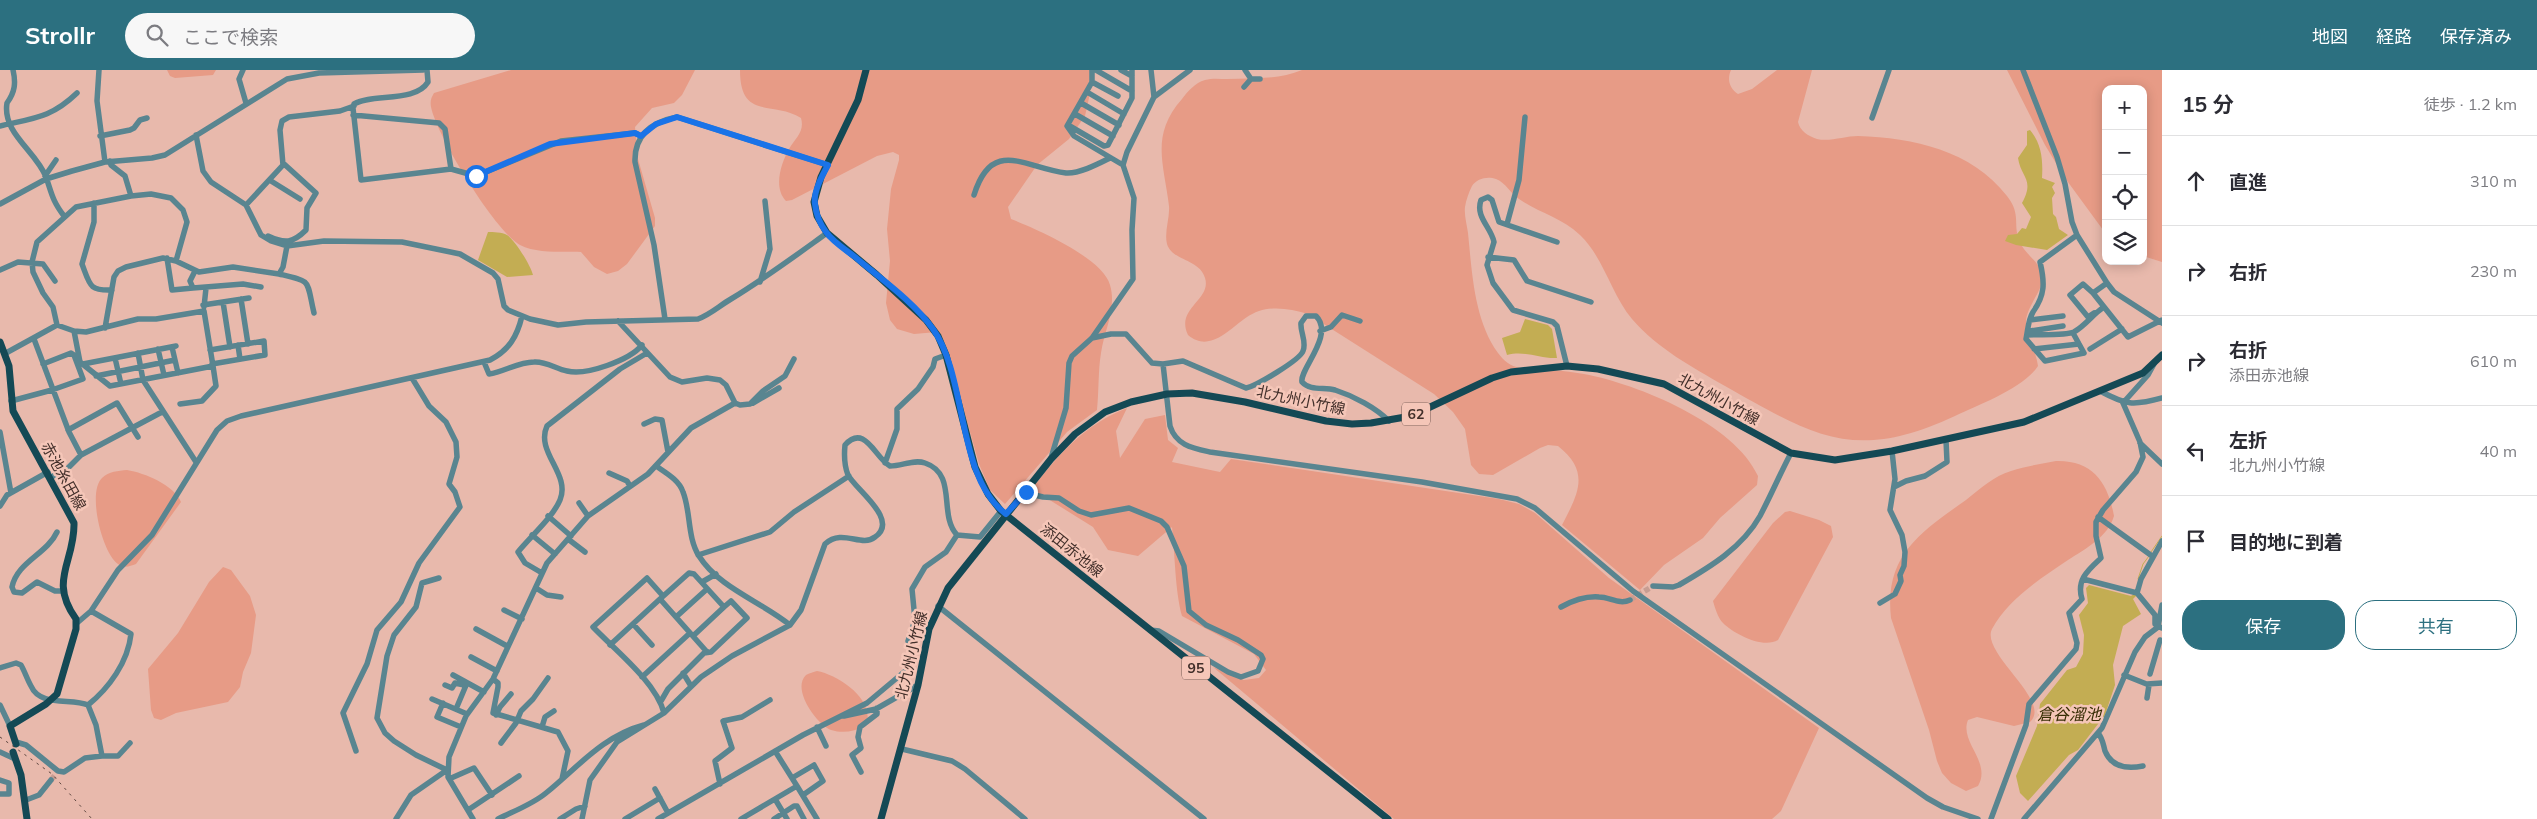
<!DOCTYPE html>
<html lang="ja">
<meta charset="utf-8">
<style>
:root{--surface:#fff;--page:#f7f7f7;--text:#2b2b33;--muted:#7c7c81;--line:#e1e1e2;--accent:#2c7080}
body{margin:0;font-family:Mulish,"Noto Sans JP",sans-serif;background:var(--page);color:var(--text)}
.controls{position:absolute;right:15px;top:15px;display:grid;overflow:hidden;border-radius:10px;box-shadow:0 2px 12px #0003}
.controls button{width:45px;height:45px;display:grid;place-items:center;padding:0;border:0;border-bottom:1px solid var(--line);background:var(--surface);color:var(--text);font:25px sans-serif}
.stop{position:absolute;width:15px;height:15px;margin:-11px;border:4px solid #1a73e8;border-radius:50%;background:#fff}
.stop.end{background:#1a73e8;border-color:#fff;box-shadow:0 1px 5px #0008}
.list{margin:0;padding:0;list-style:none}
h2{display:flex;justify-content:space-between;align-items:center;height:65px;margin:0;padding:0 20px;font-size:21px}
h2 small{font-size:16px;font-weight:400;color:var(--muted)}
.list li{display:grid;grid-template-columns:32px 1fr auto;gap:15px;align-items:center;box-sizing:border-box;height:90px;padding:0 20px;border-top:1px solid var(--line)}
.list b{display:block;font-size:19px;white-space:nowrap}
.list p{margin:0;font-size:16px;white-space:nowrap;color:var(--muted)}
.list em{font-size:16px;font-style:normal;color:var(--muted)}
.actions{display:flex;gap:10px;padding:15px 20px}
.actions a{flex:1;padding:11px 0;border:1px solid var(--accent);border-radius:20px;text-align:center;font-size:18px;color:var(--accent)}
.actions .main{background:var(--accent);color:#fff}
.icon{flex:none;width:28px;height:28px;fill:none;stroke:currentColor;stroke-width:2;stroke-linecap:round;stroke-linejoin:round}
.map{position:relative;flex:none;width:2162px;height:749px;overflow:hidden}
header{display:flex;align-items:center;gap:30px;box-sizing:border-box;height:70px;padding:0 25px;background:var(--accent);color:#fff}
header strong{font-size:24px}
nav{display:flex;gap:28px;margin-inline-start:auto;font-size:18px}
.search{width:350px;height:45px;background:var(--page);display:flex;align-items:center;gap:12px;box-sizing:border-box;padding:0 18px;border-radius:28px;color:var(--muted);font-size:19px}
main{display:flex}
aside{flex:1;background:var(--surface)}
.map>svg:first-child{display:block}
</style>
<header>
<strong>Strollr</strong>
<div class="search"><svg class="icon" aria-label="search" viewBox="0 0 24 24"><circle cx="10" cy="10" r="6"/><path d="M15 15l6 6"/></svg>ここで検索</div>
<nav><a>地図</a><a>経路</a><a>保存済み</a></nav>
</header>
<main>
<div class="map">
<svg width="2162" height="749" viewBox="0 0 2162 749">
<rect width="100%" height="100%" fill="#e8b9ac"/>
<path fill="#e79b86" d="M167,0H216L213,5L175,8L170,6Z
M511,0H695L682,25L674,33L652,38L635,57L638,89L655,148V156L627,194L618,201L607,204L594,197L581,182C563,181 537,184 520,175C495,161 437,66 431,37C430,31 431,28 434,23Z
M740,0H1090L1089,28L1085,46L1069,69L1037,95L1008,137L1011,149C1036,159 1103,188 1110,215C1117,238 1104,261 1101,283C1098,301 1099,321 1097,340L1067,362L1005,434L990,420L979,394L945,273L937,262L914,264L897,259L890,250L886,233L890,191L887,159L891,119L899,90V85L893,82L877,86L792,130L786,131C773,118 781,93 789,79C795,68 805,62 801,48C773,30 740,51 740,0Z
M1302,0H1731C1727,9 1729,18 1738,24L1752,19L1777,0H1812L1798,52C1800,61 1808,66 1817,69C1830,72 1845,66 1858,66C1914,68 1971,80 2007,126C2022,145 2012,155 2020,172C2025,185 2040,191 2042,206C2044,221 2026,236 2026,252C2027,267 2036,281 2038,296C2024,318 1978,335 1955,346C1854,393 1814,366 1725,316C1692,297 1658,279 1632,249C1611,224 1604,188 1580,165C1561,147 1539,143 1519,129C1511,124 1505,112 1496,109C1488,106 1477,108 1472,116C1469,122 1466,130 1465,137C1464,145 1467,155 1468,163C1472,202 1474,250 1498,283C1504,291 1510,296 1520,298C1541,299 1563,300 1584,304C1638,314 1735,354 1758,406L1757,415L1720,448L1703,468L1664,495L1640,520L1562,455C1578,424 1591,402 1558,376L1548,375L1540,378L1493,405L1479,404L1471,395L1465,359L1453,342L1434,324L1308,244C1291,239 1275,236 1259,241C1236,248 1214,287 1188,265C1175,238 1212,230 1205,208C1200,189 1172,191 1167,174C1164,162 1170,148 1169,136C1164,94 1150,65 1182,29C1188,21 1195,13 1205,10C1212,8 1220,9 1227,9C1252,8 1279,10 1302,0Z
M2007,0H2162V192L2143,186V19H2106V164L2065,108L2045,75Z
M1127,338L1116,361L1120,388L1145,349L1165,345L1168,370L1178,378L1172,392L1220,402L1231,389L1499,429L1519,434L1535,443L1609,508L1819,658L1781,741L1772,749H1394L1213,597L1244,610L1259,608L1266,600L1254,584L1182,546C1175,521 1175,484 1172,457L1138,486L1108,480L1093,457L1032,419C1058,385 1085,354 1127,338Z
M2056,391C2093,390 2108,413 2114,446C2108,467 2085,479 2068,490C2040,509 2008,529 1992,559C1980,583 2053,631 2030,652L2014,656L1977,647L1968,650C1959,672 1992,692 1978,716L1966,721L1951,713L1942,703L1937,691L1929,660L1891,548C1884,485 1921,462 1966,430C1980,419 1994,406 2011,401C2026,396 2041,394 2056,391Z
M127,400C145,403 174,415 181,432L136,494C130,496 124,499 118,494C102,483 87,422 102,408C109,401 118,401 127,400Z
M1790,441L1819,450L1831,456L1833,467L1778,570C1763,579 1734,564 1723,553C1718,548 1715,538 1713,531L1773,453L1785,442Z
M223,497L231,500L250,526L256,545L251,583L243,602L240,617L228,632L176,643L161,650L154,648L151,640L148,599L178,563L209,512Z
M817,601C839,605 876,630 866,656C854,661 844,664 831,660C817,655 791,619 806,605C809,603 814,602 817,601Z"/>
<path fill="#c3ad53" d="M2030,60C2042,74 2043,91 2042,108L2055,113L2052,117L2055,123L2052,128L2053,144L2056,147L2059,159L2068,165L2047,180L2016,175L2005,171L2008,165L2017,164L2022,158L2026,159L2031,147L2022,133C2035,109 2021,108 2018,88L2027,75V61Z
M488,162C493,162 502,162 507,165C515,170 531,196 533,205L507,207L478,190Z
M1525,249L1548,255L1552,259L1557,288C1540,289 1525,280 1507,285L1502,268L1520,262Z
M2089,515L2131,526L2134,524L2137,525L2133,529L2141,544L2123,556L2113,595L2115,615L2105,645L2078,680L2069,685L2028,731L2020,723L2016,706L2037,656L2040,634L2067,600L2076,597L2083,584L2084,565L2079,545L2088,533L2086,518Z"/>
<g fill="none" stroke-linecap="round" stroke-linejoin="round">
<path stroke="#c3ad53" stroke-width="1" d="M2151,482L2162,466
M2138,509L2143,494L2149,486"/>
<path stroke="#c79d92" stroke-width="5.5" stroke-dasharray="5.5 3" stroke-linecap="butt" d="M1630,530L1653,516
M51,710L56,704"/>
<path stroke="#598590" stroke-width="5.5" d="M13,0C16,13 15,22 7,33C2,63 36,81 46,107C52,124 52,130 64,146
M99,0L97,31L105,92
M243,0L239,9L246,33
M427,0L428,12C415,33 373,23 354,34L353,38L361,110L451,99L476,106L561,71L635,63L641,66
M1092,0V12L1067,56L1074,66L1123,95
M1096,0L1132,21
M1121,0L1132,6
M1245,0L1251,9H1260
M2023,0L2057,87L2065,114L2072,152L2077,165L2107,213L2114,222L2162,253
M1092,12L1118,26
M1244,17L1251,9
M1087,22L1124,44
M1154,27L1190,0
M1081,33L1119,55
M1075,44L1113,66
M353,45L439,53L445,59L451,99
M1872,48L1889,0
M1068,55L1104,76L1108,75L1132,28V0
M0,56C34,48 51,48 77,23
M196,65L203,101L211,112L246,135L261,165L271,171L287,176L324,171L402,172L460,184L493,203L498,209L504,236L508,240L530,249L558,255L586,252L698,249C711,244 719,236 731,229C764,209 795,186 827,163
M100,66L130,60L134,58L140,50L147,48
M110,91L111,95L125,106L131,126
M45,106L56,90
M271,111L300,129
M974,125C992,67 1025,98 1066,103C1079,104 1098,94 1110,88
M94,133V152L82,194C90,215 89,221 112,220
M0,134L46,109L72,101L105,92L152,88L165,85L287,9L319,3L423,0
M246,135L283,95L280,60L282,51L289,47L340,41L354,36
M1507,154L1519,110L1525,47
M268,166C285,174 293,173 306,160L307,138L316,123L283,93
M1557,172L1499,152L1492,130L1488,127L1481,130C1475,147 1491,157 1494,172L1487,195L1493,213L1513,240L1553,252L1557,256L1567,296
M1488,187L1514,190L1527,211L1591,232
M167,188L172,220L193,218
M0,200L18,192L43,194L55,211
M195,201L190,211L193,218L243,214L261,217
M279,204C313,212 306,209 314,243
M760,212L770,179L765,131
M2107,213L2093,223L2128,267L2162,250
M2093,223L2083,214L2070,225L2088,247L2094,243
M241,229L248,274
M223,232L230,277
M203,235L249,228
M204,237L206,218
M665,249L654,175L635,92C634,65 652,52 677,47L828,95
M2030,250L2063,246
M618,251L670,307L682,312L707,308L720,310L726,315L735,333L740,335L750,334L763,321L785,306L794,289
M57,255L53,237L43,223L33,202L32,192L37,172L76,137L131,126L151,124L171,128L183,140L187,152L176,191
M105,258L114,207L118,201L126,197L163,188L176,191L199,202L233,197L279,204L283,197L287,176
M1320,261L1331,257L1342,245L1360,251
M2073,263L2084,283L2045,291L2026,269C2028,260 2028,250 2033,242C2045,225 2045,213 2040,192L2077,165
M2027,265C2038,264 2065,266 2074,262C2086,255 2093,244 2104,237
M2027,265L2030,261L2063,256
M1092,268L1111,264H1126L1152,293L1163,294L1183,291L1246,318C1256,316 1300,290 1303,281C1307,272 1300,262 1301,253L1306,246H1316C1335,265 1299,300 1302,312C1310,321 1324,317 1335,320C1354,326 1376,338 1389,351
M34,269L69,362L81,385L162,342
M238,275L240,289
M172,277L178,303
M158,279L164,305
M2034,279L2079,274
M2090,279L2122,259
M210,280L264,271L265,285L212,294
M6,283L57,255L74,261L86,262L138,249H156L204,241L213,296L110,316L80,292L74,261
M138,283L143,310L196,392
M115,288L121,314
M484,292L489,304C504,302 518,292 534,292C546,291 556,299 567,301C586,306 630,290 642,275
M83,294L176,276
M1163,294L1170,356C1176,375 1192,378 1210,382L1422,412L1517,429L1535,438L1633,521L1927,728L1943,737L1978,749
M96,306L175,290
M2100,321C2126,335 2133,336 2162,328
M11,331L52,320L83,309L74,285L71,283L43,294
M753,333L779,318
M2123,333L2148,305L2154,294
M180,334L202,331L216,316L213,296
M644,354L655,349L662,350L668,382
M68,360L117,333L138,367
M0,362L11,423
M2140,373L2162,394
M1051,388L1066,338L1069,293L1072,286L1092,268L1133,209L1132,160L1134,128L1123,95L1127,82L1154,27L1151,0
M885,393L897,359V339L918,319L933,297L935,289L946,285
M656,396C666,403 679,410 683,422C691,442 687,467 699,486C719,518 762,532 790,555
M609,403L627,411L630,416
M51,407L66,400L81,385
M1894,417L1906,411L1925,406L1947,392L1946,370
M1026,423L1043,427L1059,428L1079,441L1091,445L1129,438L1161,451L1167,457L1184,496L1189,541L1206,555L1238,570L1261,585L1263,589L1258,601L1241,607L1228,602L1159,561L1150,560
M579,433L588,446
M0,436L7,425L48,402
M548,446L571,466
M2098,447L2152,486
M57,462C47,484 17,492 12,517L14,522L22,523L37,512L55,521H62
M532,465L555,484
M568,469L585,482
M698,485L770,462L794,442L849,406
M542,503L525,493L518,482C530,467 553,447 560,430C571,404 535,382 547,356L620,299L647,283
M439,508L422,513L416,537L394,565L387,586L377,648L385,663L394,671L416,685L447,700
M2083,509L2137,523L2155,545V554L2162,558
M702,512L716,504
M1653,516L1673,517L1679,515C1710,497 1742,478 1760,446C1771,425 1780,404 1791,383
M536,518L547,525L561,527
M2137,523L2141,509L2162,471
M663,526L647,508L593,557C615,580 656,612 664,643
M1880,533L1895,524L1901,511L1900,505L1904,496L1905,482L1902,465L1890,440L1895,409L1892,381
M938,536L1204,749
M1561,537C1572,531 1586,526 1599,527C1610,527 1619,535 1630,530
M504,540L522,549
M676,547L707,519
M77,553L91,541L118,500L152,465L217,360L227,351L241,346L490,290C509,280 517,267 522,246
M633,554L652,575
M476,559L507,576
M693,566L724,537
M610,575L660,529
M471,587L497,601
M0,598L16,593L21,595C25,602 27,609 31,616C40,637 71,628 88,635L96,655L102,686L85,688L64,702L58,701L26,675L16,672
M683,603L691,616
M2150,604L2160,570
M453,605L484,622
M2124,605L2149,615L2147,628
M642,607L690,563
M493,609L498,613V617L493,643L558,662L568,681L562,709
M2147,614L2162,613
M445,615L452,618L455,613L464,615
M432,629L467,644
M661,631L668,619L704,583L711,582L747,548L731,531L724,537L694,504L689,503L660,529L707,582
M443,633L437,647L461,657
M0,635L10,656
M88,635C109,618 128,592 131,564L91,541
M456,639L467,613
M496,645L500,637L511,624
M844,646L876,639L918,615
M542,657L545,647L554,641
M817,657L826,676
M2098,663C2103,669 2103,674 2105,681C2112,698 2128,699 2143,696
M501,673L516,653L521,641L533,629L548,608
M902,679L952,691L965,699L1025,749
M356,681L343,643L367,594L377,560L401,532L419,493L460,437L455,422L449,414L457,387L456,372L446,352L429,336L412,308
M0,682L13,688
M102,686H118L130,673
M861,702L852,685L861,678L858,667L860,657L877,644V638
M792,708L814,695L823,711L803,725
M449,709L474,698L492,725
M0,710L9,713V724H0
M720,714L715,691L732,678L723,651L742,647L770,630
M797,716L817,749
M655,719L668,743
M775,729L787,749
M26,730L39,725L51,710
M468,740L519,706
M396,749L411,725L447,700
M473,749L448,707L449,687L466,646L493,609L547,493L588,446L648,404L691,358L735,333
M498,749C514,741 533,734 546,723C578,697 603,666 644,655
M560,749L576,739L585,736
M582,749L590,710L617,672L664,643L701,607L732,586L790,555L801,540L825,474C843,458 861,478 875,467C900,450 856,420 848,405C844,395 844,385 845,375C865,353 875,388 890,396C902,396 914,389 925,393C958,404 938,445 957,465L980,467L1001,441
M625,749L660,728
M658,749L803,665L867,633L910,597L914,587L908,571L915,550L912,519L925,497L946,482L957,465
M741,749L797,716L775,681
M774,749L794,736H797L804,749
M1991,749L2026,655L2029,634L2076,579L2077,573L2069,543L2082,529C2076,510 2088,500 2101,488L2096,466V452L2103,440L2136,402L2143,387L2140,372L2123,333
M2024,749L2102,658L2135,582L2145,567L2158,557L2162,535"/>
<path stroke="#144955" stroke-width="7" d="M866,0L858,30L821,107L814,132L817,146L827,163L877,205L926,250L938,266L946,285L975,397L988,424L1001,441L1388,749
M0,272L9,296L13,341L74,453C75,492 48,510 76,549V559L57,624L46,634L10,656L16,674
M13,682L21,705L27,749
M881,749L918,615L929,559L948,518L1051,389L1075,364L1105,342L1131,332L1167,324L1192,323L1245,332L1326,351L1352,354L1371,353L1411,346L1492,308L1511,302L1567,296L1598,299L1664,314L1791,383L1835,390L1892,381L2024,352L2143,303L2162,285"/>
<path stroke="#5c453f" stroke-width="1" stroke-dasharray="2.5 5" stroke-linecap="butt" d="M0,667L52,704L92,749"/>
</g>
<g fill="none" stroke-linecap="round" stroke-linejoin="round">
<path stroke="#1a73e8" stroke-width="6" d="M476,106L550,74L635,63L641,66L656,54L677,47L828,95C822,106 813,122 815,134C816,144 820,154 826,162C833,172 846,180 855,187C881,209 913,231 933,259C968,308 956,407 1006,444L1026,422"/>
</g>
<g text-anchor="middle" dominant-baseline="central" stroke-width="5" stroke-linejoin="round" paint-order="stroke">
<g fill="#f5c6b8" stroke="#785c55" stroke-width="1">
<rect x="1402" y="332.5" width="28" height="23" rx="4"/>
<rect x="1182" y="586.5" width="28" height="23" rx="4"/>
</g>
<g font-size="14" font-weight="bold" fill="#422f2a">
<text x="1416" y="344">62</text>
<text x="1196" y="598">95</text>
</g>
<g font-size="15" fill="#422f2a" stroke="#f5c6b8">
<text transform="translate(1719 329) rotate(29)">北九州小竹線</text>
<text transform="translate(1301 330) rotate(12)">北九州小竹線</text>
<text transform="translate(64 406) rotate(61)">赤池糸田線</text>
<text transform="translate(1072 480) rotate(39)">添田赤池線</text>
<text transform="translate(911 585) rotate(-76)">北九州小竹線</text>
</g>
<g font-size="16" font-style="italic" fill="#362d04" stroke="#f5c6b8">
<text x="2069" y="644">倉谷溜池</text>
</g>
</g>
</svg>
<div class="controls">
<button>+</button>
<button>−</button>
<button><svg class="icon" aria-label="locate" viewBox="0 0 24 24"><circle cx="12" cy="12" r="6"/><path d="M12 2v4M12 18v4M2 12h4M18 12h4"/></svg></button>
<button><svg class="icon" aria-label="layers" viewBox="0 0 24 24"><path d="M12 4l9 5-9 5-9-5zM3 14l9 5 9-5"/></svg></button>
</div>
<div class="stop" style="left:476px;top:106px"></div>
<div class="stop end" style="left:1026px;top:422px"></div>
</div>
<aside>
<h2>15 分<small>徒歩 · 1.2 km</small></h2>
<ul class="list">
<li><svg class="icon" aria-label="ahead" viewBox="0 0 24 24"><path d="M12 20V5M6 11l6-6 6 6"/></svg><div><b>直進</b></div><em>310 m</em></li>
<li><svg class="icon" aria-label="right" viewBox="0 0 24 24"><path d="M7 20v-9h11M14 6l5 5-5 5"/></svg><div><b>右折</b></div><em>230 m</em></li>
<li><svg class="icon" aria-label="right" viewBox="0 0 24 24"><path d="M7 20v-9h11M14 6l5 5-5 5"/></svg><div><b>右折</b><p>添田赤池線</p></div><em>610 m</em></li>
<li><svg class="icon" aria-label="left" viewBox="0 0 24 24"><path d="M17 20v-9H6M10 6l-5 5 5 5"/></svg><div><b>左折</b><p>北九州小竹線</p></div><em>40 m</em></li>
<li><svg class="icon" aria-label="arrive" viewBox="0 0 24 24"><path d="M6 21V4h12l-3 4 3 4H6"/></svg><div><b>目的地に到着</b></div></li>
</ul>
<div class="actions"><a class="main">保存</a><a>共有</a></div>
</aside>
</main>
